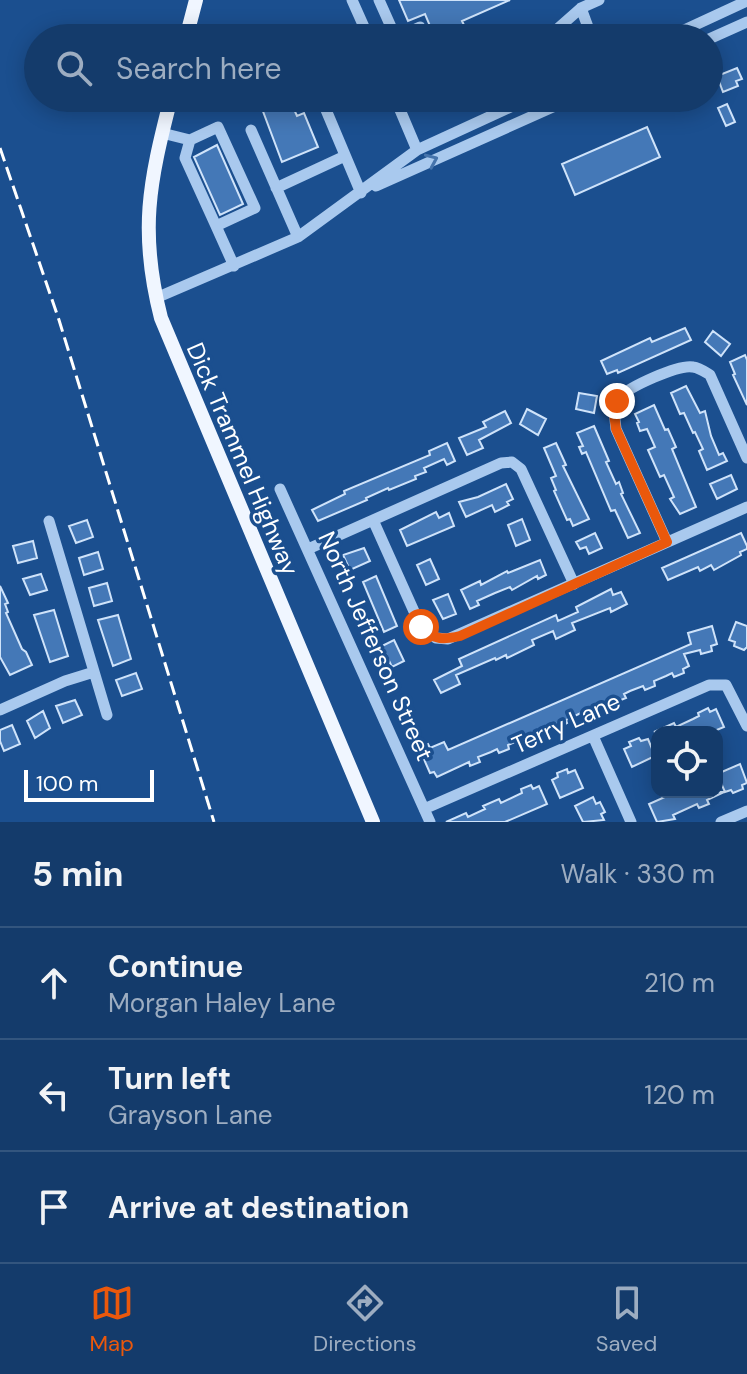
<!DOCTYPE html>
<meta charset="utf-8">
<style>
:root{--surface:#143b6b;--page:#214673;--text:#f1f3f6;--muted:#9dadc1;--line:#33557e;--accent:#ea580c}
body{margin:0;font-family:"DM Sans",sans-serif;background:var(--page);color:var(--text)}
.controls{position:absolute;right:24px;bottom:24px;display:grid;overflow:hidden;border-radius:16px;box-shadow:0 4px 20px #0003}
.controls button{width:72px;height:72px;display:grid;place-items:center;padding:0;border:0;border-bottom:2px solid var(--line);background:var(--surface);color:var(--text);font:40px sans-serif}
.scale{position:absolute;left:24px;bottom:20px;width:130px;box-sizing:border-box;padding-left:8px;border:4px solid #fff;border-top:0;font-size:22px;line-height:28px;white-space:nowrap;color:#fff;-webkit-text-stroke:6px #1b4f8f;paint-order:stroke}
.stop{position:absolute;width:24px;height:24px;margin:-18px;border:6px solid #ea580c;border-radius:50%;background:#fff}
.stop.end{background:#ea580c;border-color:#fff;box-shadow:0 2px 8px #0008}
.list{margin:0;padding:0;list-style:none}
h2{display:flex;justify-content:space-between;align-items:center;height:104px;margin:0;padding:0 32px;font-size:34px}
h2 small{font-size:26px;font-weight:400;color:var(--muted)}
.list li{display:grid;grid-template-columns:52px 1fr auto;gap:24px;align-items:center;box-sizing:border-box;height:112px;padding:0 32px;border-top:2px solid var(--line)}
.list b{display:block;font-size:30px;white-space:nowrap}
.list p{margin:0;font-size:26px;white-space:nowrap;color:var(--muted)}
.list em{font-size:26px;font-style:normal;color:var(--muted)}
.icon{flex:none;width:44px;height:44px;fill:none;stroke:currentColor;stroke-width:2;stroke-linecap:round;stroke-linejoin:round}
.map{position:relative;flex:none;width:747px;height:822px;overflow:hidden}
.search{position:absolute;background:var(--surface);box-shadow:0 4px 20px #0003;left:24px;right:24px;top:24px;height:88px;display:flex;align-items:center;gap:20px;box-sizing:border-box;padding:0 28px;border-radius:44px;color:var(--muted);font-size:30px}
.sheet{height:440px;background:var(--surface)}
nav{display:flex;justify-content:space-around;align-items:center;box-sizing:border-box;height:112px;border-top:2px solid var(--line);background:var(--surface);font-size:22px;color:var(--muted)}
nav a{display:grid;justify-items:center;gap:4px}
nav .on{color:var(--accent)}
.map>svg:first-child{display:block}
</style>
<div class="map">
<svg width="747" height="822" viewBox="0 0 747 822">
<rect width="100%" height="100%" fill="#1b4f8f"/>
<path fill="#4478b7" stroke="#cfe3fa" stroke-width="2" d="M399,0H510L462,21L464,25L435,38L425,14L408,21Z
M737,68L742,79L736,81L738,86L723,92L717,76Z
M258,98H289L297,116L304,113L318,147L282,162Z
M727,104L735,122L726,126L718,108Z
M647,127L660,157L575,195L562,164Z
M217,145L243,204L220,215L194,157Z
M685,328L691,340L618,373L617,370L607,374L601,361L650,338L652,342Z
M713,331L730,344L721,356L705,342Z
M745,355L747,360V405L733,375L735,374L730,362Z
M686,386L700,413L705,411L711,436L719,455L723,453L727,461L707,470L699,451L703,449L695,432L693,433L684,413L680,414L671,393Z
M579,393L597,396L594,413L576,409Z
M654,405L665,430L668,429L676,447L672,449L696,507L680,514L670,499L674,497L664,475L660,477L648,450L655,447L647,429L640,431L637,423L639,422L635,414Z
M527,409L546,419L538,435L520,424Z
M505,411L511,423L479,440L483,448L467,455L459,438L486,427L483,422Z
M594,426L609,461L606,462L616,484L619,482L623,493L621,494L640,533L628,538L615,510L611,511L586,452L582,454L579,447L583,446L577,433Z
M447,443L455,461L447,465L444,459L424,468L426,472L415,476L416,479L389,490L388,488L366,498L367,500L318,521L312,510L345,494L344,491L430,455L429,451Z
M556,443L566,465L563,466L589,519L573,526L570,519L567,520L554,491L556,490L551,478L556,476L544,448Z
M731,475L737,489L717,499L710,484Z
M506,484L513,499L507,502L509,505L495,512L492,505L466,517L459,502L478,497Z
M436,512L439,518L449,513L454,526L407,546L400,530Z
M522,519L530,540L516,546L508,525Z
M87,520L93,537L76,543L69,526Z
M595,533L602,548L589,554L586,547L580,549L576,542Z
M741,533L747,546V549L740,552L741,555L714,570L711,565L700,571L698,567L668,580L662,568Z
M33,541L37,558L18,563L13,546Z
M364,548L370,561L350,570L343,555Z
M98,552L103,569L84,575L79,558Z
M430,559L439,579L426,585L417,565Z
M540,560L546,575L538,579L537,576L512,590L510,587L495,593L477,601L479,605L470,609L461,590L480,581L481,585L507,571L508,573L513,571Z
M41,574L47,590L30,595L23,579Z
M376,576L397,626L384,632L363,582Z
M107,583L112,601L94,606L89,588Z
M0,586L8,603L5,604L8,612L6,613L22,649L26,652L32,665L10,675L0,657Z
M611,589L613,595L621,592L627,604L611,612L610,608L572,623L575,630L556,639L553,631L532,640L534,645L507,658L506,655L496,660L495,658L456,675L460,684L441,693L434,680L462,666L459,659L556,615L558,621L578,612L576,607Z
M448,594L456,614L443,619L433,600Z
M54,610L68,656L50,662L34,615Z
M118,615L131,659L113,666L98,620Z
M736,622L747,626V647L744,650L734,646L735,642L729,640Z
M712,626L717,644L711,646L712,651L701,654L700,650L684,654L689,666L683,669L684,673L674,677L672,673L666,676L654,681L655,686L645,690L643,686L630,691L624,694L626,698L616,702L614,699L595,707L597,711L586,716L585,711L566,720L567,723L558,728L556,724L537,732L539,736L528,741L526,737L508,745L509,749L499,753L497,749L491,752L478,757L480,762L470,766L469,762L437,777L434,772L430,773L419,748L428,744L430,748L444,742L448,750L691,644L688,633Z
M394,640L404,661L392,667L382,646Z
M136,673L142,689L122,696L116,680Z
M75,700L82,715L63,723L56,706Z
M708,708L710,712L716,709L724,727L712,732H654L674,723L676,727L693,719L699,716L698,713Z
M43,711L50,728L35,738L27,721Z
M12,725L20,744L4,751L0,741V730Z
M639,738L641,741L648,739L655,756L632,767L624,749L631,746L629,742Z
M740,764L747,783L742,785L743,789L733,793L731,790L725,792L717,774Z
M567,769L568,773L575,770L583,788L560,798L552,780L558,777L557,773Z
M531,785L533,789L539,786L547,804L505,822H446L466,813L468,817L485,809L483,806L499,799L501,803L522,793L521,789Z
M676,792H724L707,800L709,804L699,808L697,804L673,815L675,819L657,822L649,804Z
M593,797L596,804L600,802L605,812L601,814L604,820L583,822L575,806Z"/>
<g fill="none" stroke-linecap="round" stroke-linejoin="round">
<path stroke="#a9c9ee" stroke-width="11" d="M352,0L369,38
M379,0L396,38
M581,8L592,38
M396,38L420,27
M547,38L581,8L599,0
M667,38L747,1
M709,39L747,22
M321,98L361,193
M395,98L417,150
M399,108L423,98
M251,130L298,237
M162,133L190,140L218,127L255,208L216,226L234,266
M190,140L185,158L216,226
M376,186L573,98
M276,188L345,156
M156,298L298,237L417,150L530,98
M280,489L430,822
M373,520L421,627L436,638L448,639L747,507
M49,521L107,715
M667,542L616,429C615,418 612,407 619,398C628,387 679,364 693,367C700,368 705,372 710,375L747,458
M308,549L501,463L512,462L521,469L574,584
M0,710L65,681L94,672
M593,736L631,822
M424,809L709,685H726L747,726
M721,822L747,811"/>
<path stroke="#f0f6ff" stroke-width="14" d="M186,38L196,0
M171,98C149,183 139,232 161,318L373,822"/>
<path stroke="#fff" stroke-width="3" stroke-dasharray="14 6" stroke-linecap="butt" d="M0,148L59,320L214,822"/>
</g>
<defs><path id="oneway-chevron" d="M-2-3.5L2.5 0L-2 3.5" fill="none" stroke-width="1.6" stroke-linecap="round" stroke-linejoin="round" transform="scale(2)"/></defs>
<use stroke="#4674ac" href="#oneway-chevron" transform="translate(432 160) rotate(-24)"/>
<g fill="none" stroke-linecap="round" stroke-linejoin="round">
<path stroke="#ea580c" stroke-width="10" d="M421,627C433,640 444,640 460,636L667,542L616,429L614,413L617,401"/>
</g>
<g text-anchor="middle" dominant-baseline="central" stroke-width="7" stroke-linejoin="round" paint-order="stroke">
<g font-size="24" fill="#fff" stroke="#1b4f8f">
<text transform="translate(243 459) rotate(67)">Dick Trammel Highway</text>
<text transform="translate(376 646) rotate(66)">North Jefferson Street</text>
<text transform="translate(566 723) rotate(-24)">Terry Lane</text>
</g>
</g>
</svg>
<div class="controls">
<button><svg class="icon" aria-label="locate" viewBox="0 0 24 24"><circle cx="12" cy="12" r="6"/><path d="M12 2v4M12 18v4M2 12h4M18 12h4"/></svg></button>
</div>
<div class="scale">100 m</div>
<div class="stop" style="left:421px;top:627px"></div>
<div class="stop end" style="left:617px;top:401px"></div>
<div class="search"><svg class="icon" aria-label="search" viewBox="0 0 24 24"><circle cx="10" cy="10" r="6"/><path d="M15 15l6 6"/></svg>Search here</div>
</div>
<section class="sheet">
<h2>5 min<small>Walk · 330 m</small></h2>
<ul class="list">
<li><svg class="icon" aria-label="ahead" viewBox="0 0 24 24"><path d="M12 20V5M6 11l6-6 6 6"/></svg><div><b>Continue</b><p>Morgan Haley Lane</p></div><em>210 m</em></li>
<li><svg class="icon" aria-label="left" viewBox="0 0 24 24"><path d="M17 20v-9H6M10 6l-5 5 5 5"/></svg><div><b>Turn left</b><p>Grayson Lane</p></div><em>120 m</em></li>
<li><svg class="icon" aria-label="arrive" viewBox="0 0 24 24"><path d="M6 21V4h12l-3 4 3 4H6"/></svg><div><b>Arrive at destination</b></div></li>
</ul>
</section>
<nav>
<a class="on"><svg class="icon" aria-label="map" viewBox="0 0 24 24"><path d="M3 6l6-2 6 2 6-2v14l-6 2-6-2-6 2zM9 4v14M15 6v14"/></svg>Map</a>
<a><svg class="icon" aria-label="directions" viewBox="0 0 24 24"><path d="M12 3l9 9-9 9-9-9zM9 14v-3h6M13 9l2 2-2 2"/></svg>Directions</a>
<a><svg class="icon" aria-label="saved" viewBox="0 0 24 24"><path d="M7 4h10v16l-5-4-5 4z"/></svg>Saved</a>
</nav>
